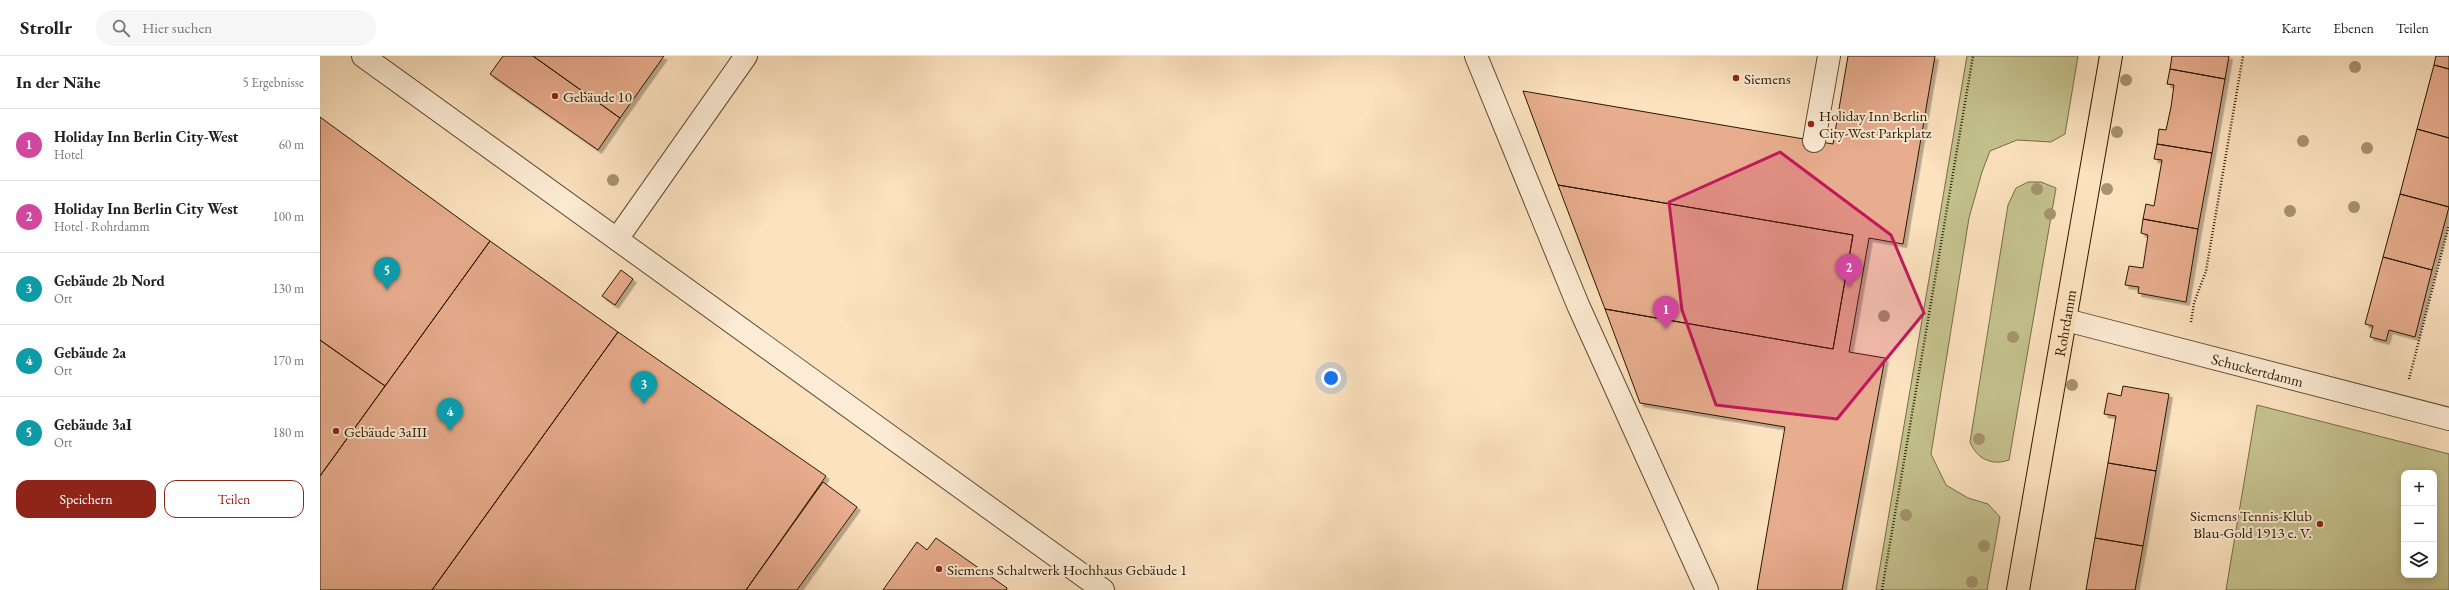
<!DOCTYPE html>
<html lang="de">
<meta charset="utf-8">
<style>
:root{--surface:#fff;--page:#f6f6f6;--text:#202124;--muted:#757577;--line:#e0e0e0;--accent:#8f2418}
body{margin:0;font-family:"EB Garamond",serif;background:var(--page);color:var(--text)}
.controls{position:absolute;right:12px;bottom:12px;display:grid;overflow:hidden;border-radius:8px;box-shadow:0 2px 10px #0003}
.controls button{width:36px;height:36px;display:grid;place-items:center;padding:0;border:0;border-bottom:1px solid var(--line);background:var(--surface);color:var(--text);font:20px sans-serif}
.you{position:absolute;left:1011px;top:322px;width:14px;height:14px;margin:-10px;border:3px solid #fff;border-radius:50%;background:#1a73e8;box-shadow:0 0 0 6px #1a73e833}
.badge{display:grid;place-items:center;width:26px;height:26px;border-radius:50%;background:var(--accent);color:#fff;font-size:13px;font-weight:700}
.pin{position:absolute;translate:-50% -33px;filter:drop-shadow(0 1px 2px #0008)}
.pin::after{content:'';position:absolute;top:21px;width:14px;height:12px;background:inherit;clip-path:polygon(0 0,100% 0,50% 100%)}
.list{margin:0;padding:0;list-style:none}
h2{display:flex;justify-content:space-between;align-items:center;height:52px;margin:0;padding:0 16px;font-size:17px}
h2 small{font-size:13px;font-weight:400;color:var(--muted)}
.list li{display:grid;grid-template-columns:26px 1fr auto;gap:12px;align-items:center;box-sizing:border-box;height:72px;padding:0 16px;border-top:1px solid var(--line)}
.list b{display:block;font-size:15px;white-space:nowrap}
.list p{margin:0;font-size:13px;white-space:nowrap;color:var(--muted)}
.list em{font-size:13px;font-style:normal;color:var(--muted)}
.actions{display:flex;gap:8px;padding:12px 16px}
.actions a{flex:1;padding:9px 0;border:1px solid var(--accent);border-radius:12px;text-align:center;font-size:14px;color:var(--accent)}
.actions .main{background:var(--accent);color:#fff}
.icon{flex:none;width:22px;height:22px;fill:none;stroke:currentColor;stroke-width:2;stroke-linecap:round;stroke-linejoin:round}
.map{position:relative;flex:none;width:2129px;height:534px;overflow:hidden}
header{display:flex;align-items:center;gap:24px;box-sizing:border-box;height:56px;padding:0 20px;background:var(--surface);border-bottom:1px solid var(--line)}
header strong{font-size:19px}
nav{display:flex;gap:22px;margin-inline-start:auto;font-size:14px}
.search{width:280px;height:36px;background:var(--page);display:flex;align-items:center;gap:10px;box-sizing:border-box;padding:0 14px;border-radius:22px;color:var(--muted);font-size:15px}
main{display:flex}
aside{flex:1;background:var(--surface)}
.map>svg:first-child{display:block}
</style>
<header>
<strong>Strollr</strong>
<div class="search"><svg class="icon" aria-label="search" viewBox="0 0 24 24"><circle cx="10" cy="10" r="6"/><path d="M15 15l6 6"/></svg>Hier suchen</div>
<nav><a>Karte</a><a>Ebenen</a><a>Teilen</a></nav>
</header>
<main>
<aside>
<h2>In der Nähe<small>5 Ergebnisse</small></h2>
<ul class="list">
<li><span class="badge" style="background:#d1479c">1</span><div><b>Holiday Inn Berlin City-West</b><p>Hotel</p></div><em>60 m</em></li>
<li><span class="badge" style="background:#d1479c">2</span><div><b>Holiday Inn Berlin City West</b><p>Hotel · Rohrdamm</p></div><em>100 m</em></li>
<li><span class="badge" style="background:#0f9aa8">3</span><div><b>Gebäude 2b Nord</b><p>Ort</p></div><em>130 m</em></li>
<li><span class="badge" style="background:#0f9aa8">4</span><div><b>Gebäude 2a</b><p>Ort</p></div><em>170 m</em></li>
<li><span class="badge" style="background:#0f9aa8">5</span><div><b>Gebäude 3aI</b><p>Ort</p></div><em>180 m</em></li>
</ul>
<div class="actions"><a class="main">Speichern</a><a>Teilen</a></div>
</aside>
<div class="map">
<svg width="2129" height="534" viewBox="0 0 2129 534">
<defs>
<filter id="shadow"><feDropShadow dx="3.5" dy="3.5" stdDeviation="0" flood-color="#0004"/></filter>
</defs>
<rect width="100%" height="100%" fill="#fce2bf"/>
<filter id="stains"><feTurbulence type="fractalNoise" baseFrequency=".005" numOctaves="4"/><feColorMatrix values="0 0 0 0 .2 0 0 0 0 .09 0 0 0 0 .02 0 0 0 .5 -.17"/></filter>
<radialGradient id="worn" r=".72"><stop offset=".6" stop-color="#630" stop-opacity="0"/><stop offset="1" stop-color="#630" stop-opacity=".3"/></radialGradient>
<path fill="#c4c28e" stroke="#776c48" fill-rule="evenodd" d="M1647,0H1758L1745,78L1731,86L1697,84L1670,95L1662,116L1649,162L1611,398L1626,429L1648,442L1668,448L1680,461L1667,534H1556Z
M1708,126H1721L1736,132L1689,404C1672,410 1657,403 1650,386L1688,149L1696,132Z
M1937,349L2129,398V534H1906ZM2084,417H2114V519H2084Z"/>
<path fill="#e8ad8e" stroke="#2a1701" filter="url(#shadow)" d="M183,0H213L300,62L278,94L170,18Z
M213,0H344L300,62Z
M1528,0H1615L1583,188L1549,182L1529,296L1565,302L1522,534H1437L1465,371L1320,347L1285,253L1513,293L1533,179L1238,129L1203,35L1513,88Z
M1852,0H1909L1905,23L1850,13Z
M2116,0H2129V13L2114,9Z
M2114,9L2129,13V82L2097,73Z
M1850,13L1905,23L1892,97L1837,88L1839,73L1846,74L1851,51L1854,29L1847,28Z
M0,61L170,185L65,330L0,284Z
M2097,73L2129,82V151L2080,138Z
M1837,88L1892,97L1878,173L1823,163L1826,148L1834,150L1842,104L1834,103Z
M1238,129L1533,179L1513,293L1285,253Z
M2080,138L2129,151L2112,214L2063,201Z
M1823,163L1878,173L1866,246L1818,237L1819,231L1805,229L1809,210L1823,212L1828,179L1821,177Z
M170,185L298,276L112,534H0V420Z
M2063,201L2112,214L2095,281L2069,274L2066,285L2050,281L2053,270L2045,268Z
M301,214L313,223L295,249L282,240Z
M298,276L506,420L426,534H112Z
M0,284L65,330L0,420Z
M1803,330L1849,338L1836,415L1788,407L1796,360L1784,358L1788,337L1801,340Z
M1788,407L1836,415L1823,490L1775,482Z
M503,426L537,451L477,534H426Z
M616,482L687,532L686,534H563L597,486L607,494Z
M1775,482L1823,490L1815,534H1766Z"/>
<g fill="none" stroke-linecap="round" stroke-linejoin="round">
<g stroke="#5e4a30" stroke-width="24">
<g id="minor">
<path d="M43,0L783,534"/>
<path d="M1156,0L1258,249L1387,534"/>
<path d="M1494,85L1509,0"/>
<path d="M297,183L426,0"/>
<path id="s1" d="M1746,264L2129,363"/>
</g>
</g>
<g stroke="#2a1701" stroke-width="24">
<g id="major">
<path id="s2" d="M1698,534L1791,0"/>
</g>
</g>
<path stroke="#2a1701" stroke-width="2.5" stroke-dasharray="1 2" stroke-linecap="butt" d="M1871,266L1874,247L1886,215L1923,0
M2089,323L2129,169
M1562,534L1653,0"/>
<use href="#minor" stroke="#fdecd5" stroke-width="22"/>
<use href="#major" stroke="#fce2bf" stroke-width="22"/>
</g>
<g fill="#a69371">
<circle cx="2035" cy="11" r="6"/>
<circle cx="1806" cy="24" r="6"/>
<circle cx="1797" cy="76" r="6"/>
<circle cx="1983" cy="85" r="6"/>
<circle cx="2047" cy="92" r="6"/>
<circle cx="293" cy="124" r="6"/>
<circle cx="1717" cy="133" r="6"/>
<circle cx="1787" cy="133" r="6"/>
<circle cx="2034" cy="151" r="6"/>
<circle cx="1970" cy="155" r="6"/>
<circle cx="1730" cy="158" r="6"/>
<circle cx="1564" cy="260" r="6"/>
<circle cx="1693" cy="281" r="6"/>
<circle cx="1752" cy="329" r="6"/>
<circle cx="1659" cy="383" r="6"/>
<circle cx="1586" cy="459" r="6"/>
<circle cx="1664" cy="490" r="6"/>
<circle cx="1652" cy="526" r="6"/>
</g>
<path fill="#c2185b" fill-opacity="0.2" stroke="#c2185b" stroke-width="3" stroke-linejoin="round" d="M1460,96L1571,179L1604,257L1517,363L1396,349L1362,254L1349,146Z"/>
<g fill="#8f2418" stroke="#fdecd5" stroke-width="1.5">
<circle cx="1416" cy="22" r="4"/>
<circle cx="235" cy="40" r="4"/>
<circle cx="1491" cy="68" r="4"/>
<circle cx="16" cy="375" r="4"/>
<circle cx="2000" cy="468" r="4"/>
<circle cx="619" cy="513" r="4"/>
</g>
<g text-anchor="middle" dominant-baseline="central" stroke-width="4" stroke-linejoin="round" paint-order="stroke">
<g font-size="15" fill="#2a1701" stroke="#fdecd5" text-anchor="start">
<text x="1424" y="22">Siemens</text>
<text x="243" y="40">Gebäude 10</text>
<text x="1499" y="59">Holiday Inn Berlin<tspan x="1499" dy="17">City-West Parkplatz</tspan></text>
<text x="24" y="375">Gebäude 3aIII</text>
<text x="1992" y="459" text-anchor="end">Siemens Tennis-Klub<tspan x="1992" dy="17">Blau-Gold 1913 e. V.</tspan></text>
<text x="627" y="513">Siemens Schaltwerk Hochhaus Gebäude 1</text>
</g>
<g font-size="15" fill="#2a1701" stroke="#fdecd5">
<text stroke="none"><textPath href="#s2" startOffset="271">Rohrdamm</textPath></text>
<text stroke="none"><textPath href="#s1" startOffset="198">Schuckertdamm</textPath></text>
</g>
</g>
<rect width="100%" height="100%" filter="url(#stains)"/>
<rect width="100%" height="100%" fill="url(#worn)"/>
</svg>
<div class="controls">
<button>+</button>
<button>−</button>
<button><svg class="icon" aria-label="layers" viewBox="0 0 24 24"><path d="M12 4l9 5-9 5-9-5zM3 14l9 5 9-5"/></svg></button>
</div>
<div class="you"></div>
<div class="pin badge" style="left:1346px;top:273px;background:#d1479c">1</div>
<div class="pin badge" style="left:1529px;top:231px;background:#d1479c">2</div>
<div class="pin badge" style="left:324px;top:348px;background:#0f9aa8">3</div>
<div class="pin badge" style="left:130px;top:375px;background:#0f9aa8">4</div>
<div class="pin badge" style="left:67px;top:234px;background:#0f9aa8">5</div>
</div>
</main>
